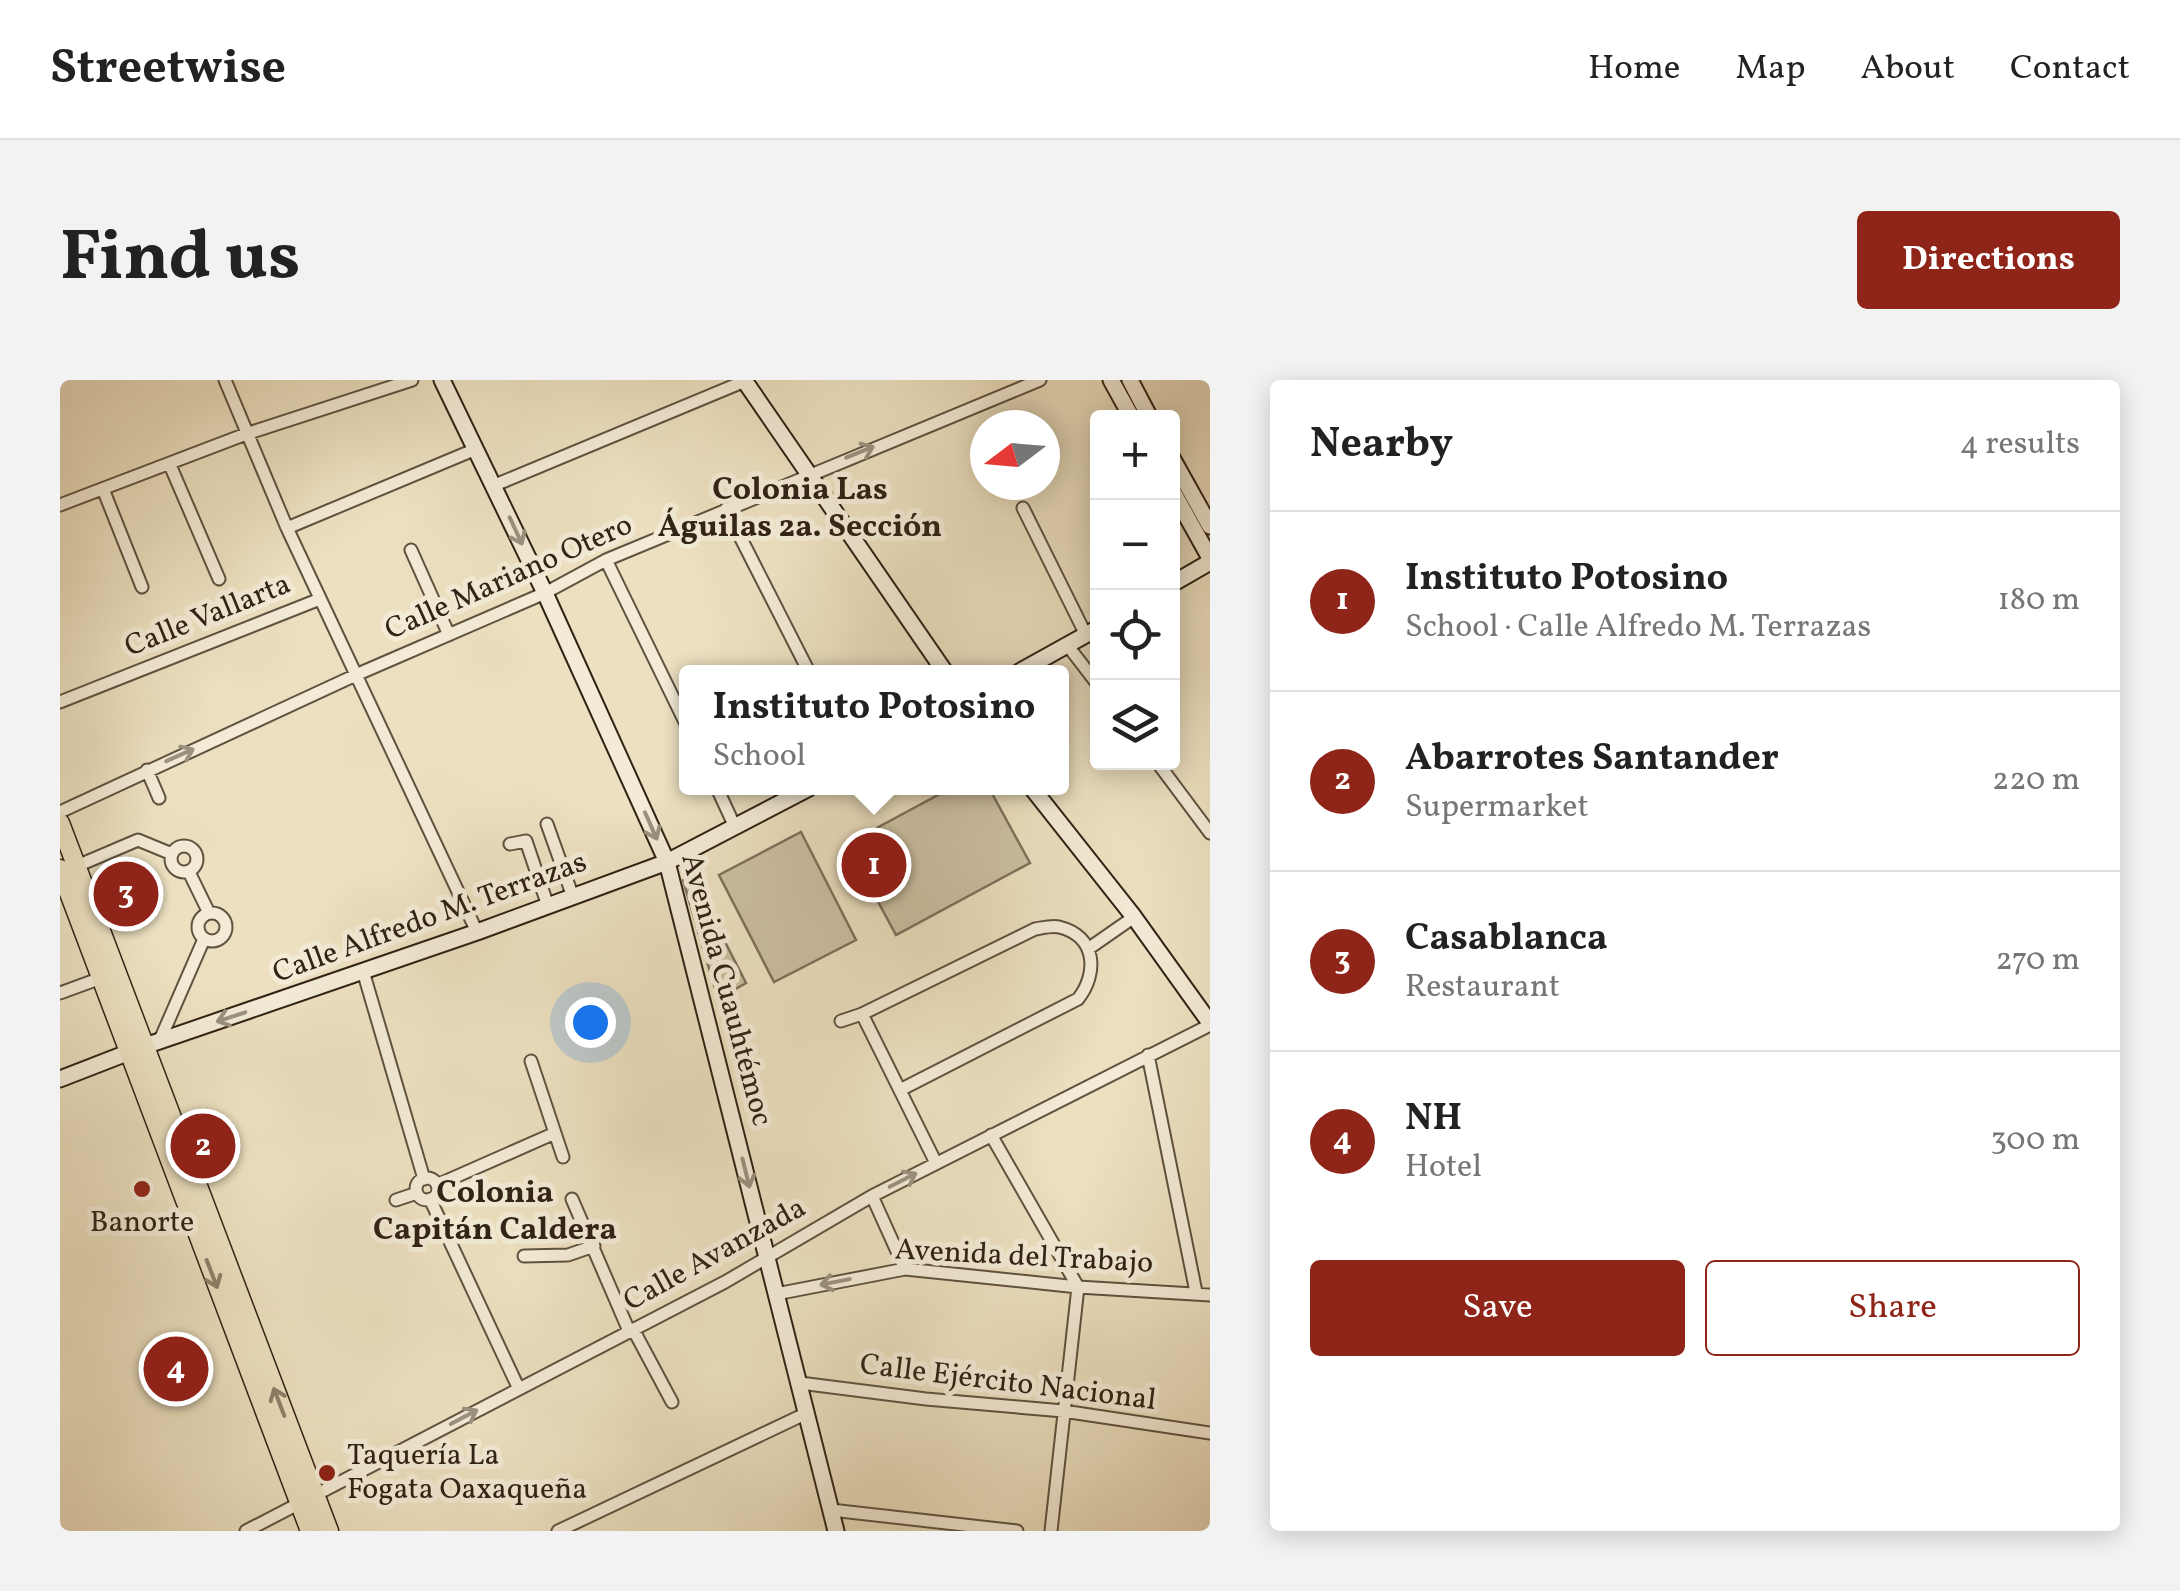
<!DOCTYPE html>
<meta charset="utf-8">
<style>
:root{--surface:#fff;--page:#f2f2f2;--text:#222;--muted:#767676;--line:#e0e0e0;--accent:#8f2418}
body{margin:0;font-family:Vollkorn,serif;background:var(--page);color:var(--text)}
.controls{position:absolute;right:30px;top:30px;display:grid;overflow:hidden;border-radius:10px;box-shadow:0 5px 25px #0003}
.controls button{width:90px;height:90px;display:grid;place-items:center;padding:0;border:0;border-bottom:2px solid var(--line);background:var(--surface);color:var(--text);font:50px sans-serif}
.compass{position:absolute;left:910px;top:30px;width:90px;height:90px;border-radius:50%;background:var(--surface);box-shadow:0 5px 25px #0003;rotate:254deg}
.you{position:absolute;left:530px;top:642px;width:35px;height:35px;margin:-25px;border:8px solid #fff;border-radius:50%;background:#1a73e8;box-shadow:0 0 0 15px #1a73e833}
.badge{display:grid;place-items:center;width:65px;height:65px;border-radius:50%;background:var(--accent);color:#fff;font-size:32px;font-weight:700}
.pin{position:absolute;translate:-50% -50%;border:5px solid #fff;box-shadow:0 2px 10px #0006}
.popup{position:absolute;left:619px;top:285px;width:390px;height:130px;box-sizing:border-box;display:grid;place-content:center;border-radius:10px;background:var(--surface);filter:drop-shadow(0 2px 8px #0005);font-size:32px;white-space:nowrap;color:var(--muted)}
.popup b{font-size:38px;color:var(--text)}
.popup::after{content:'';position:absolute;left:50%;top:100%;margin-left:-20px;border:20px solid transparent;border-top-color:var(--surface)}
.list{margin:0;padding:0;list-style:none}
h2{display:flex;justify-content:space-between;align-items:center;height:130px;margin:0;padding:0 40px;font-size:42px}
h2 small{font-size:32px;font-weight:400;color:var(--muted)}
.list li{display:grid;grid-template-columns:65px 1fr auto;gap:30px;align-items:center;box-sizing:border-box;height:180px;padding:0 40px;border-top:2px solid var(--line)}
.list b{display:block;font-size:38px;white-space:nowrap}
.list p{margin:0;font-size:32px;white-space:nowrap;color:var(--muted)}
.list em{font-size:32px;font-style:normal;color:var(--muted)}
.actions{display:flex;gap:20px;padding:30px 40px}
.actions a{flex:1;padding:22px 0;border:2px solid var(--accent);border-radius:10px;text-align:center;font-size:35px;color:var(--accent)}
.actions .main{background:var(--accent);color:#fff}
.icon{flex:none;width:55px;height:55px;fill:none;stroke:currentColor;stroke-width:2;stroke-linecap:round;stroke-linejoin:round}
.map{position:relative;flex:none;width:1150px;height:1151px;overflow:hidden;border-radius:10px}
header{display:flex;align-items:center;gap:60px;box-sizing:border-box;height:140px;padding:0 50px;background:var(--surface);border-bottom:2px solid var(--line)}
header strong{font-size:48px}
nav{display:flex;gap:55px;margin-inline-start:auto;font-size:35px}
.intro{display:flex;align-items:center;justify-content:space-between;box-sizing:border-box;height:240px;padding:0 60px}
h1{margin:0;font-size:70px}
.button{padding:25px 45px;border-radius:10px;background:var(--accent);color:#fff;font-size:35px;font-weight:700}
main{display:flex;gap:60px;padding:0 60px}
aside{flex:1;background:var(--surface);border-radius:10px;box-shadow:0 5px 25px #0003}
.map>svg:first-child{display:block}
</style>
<header>
<strong>Streetwise</strong>
<nav><a>Home</a><a>Map</a><a>About</a><a>Contact</a></nav>
</header>
<div class="intro"><h1>Find us</h1><a class="button">Directions</a></div>
<main>
<div class="map">
<svg width="1150" height="1151" viewBox="0 0 1150 1151">
<rect width="100%" height="100%" fill="#ece0c0"/>
<filter id="stains"><feTurbulence type="fractalNoise" baseFrequency=".002" numOctaves="4"/><feColorMatrix values="0 0 0 0 .2 0 0 0 0 .09 0 0 0 0 .02 0 0 0 .5 -.17"/></filter>
<radialGradient id="worn" r=".72"><stop offset=".6" stop-color="#630" stop-opacity="0"/><stop offset="1" stop-color="#630" stop-opacity=".3"/></radialGradient>
<path fill="#ccc0a3" stroke="#7e715c" stroke-width="2.5" d="M891,408H929L970,483L836,555L787,464Z
M741,452L796,560L714,602L659,495Z
M631,495L686,603L658,619L623,500Z"/>
<g fill="none" stroke-linecap="round" stroke-linejoin="round">
<g stroke="#5f5240" stroke-width="15">
<path id="street" d="M165,0L227,148L417,552
M110,85L159,199
M435,105L685,1
M43,109L82,207
M0,125L186,54L352,0
M963,128L1026,255
M666,129L749,292
M227,148L416,69
M351,170L389,255
M546,180L626,344
M1008,266L1038,305
M0,322L260,219
M1097,382L1150,453
M87,390L99,418
M657,408L675,447
M0,432L298,294L485,213L546,180L980,0
M487,444L513,517
M450,464L466,461L488,526
M111 479a13 13 0 1 1 26 0a13 13 0 1 1-26 0Z
M17,486L78,460L112,474
M129,492L149,533
M138 547a14 14 0 1 1 28 0a14 14 0 1 1-28 0Z
M1028,569L1074,537
M303,591L364,799
M0,613L41,598
M802,634L876,783
M781,641L802,634L975,549C982,548 992,545 999,547C1037,556 1038,594 1018,619L840,710
M100,660L144,559
M1088,675L1136,912
M471,681L503,777
M931,755L1018,907L991,1151
M356 809a11 11 0 1 1 22 0a11 11 0 1 1-22 0Z
M377,805L495,753
M812,816L845,889
M370,819L458,1007
M512,819L569,951
M336,820L357,813
M464,876L508,875L534,866
M716,914L845,889L1018,907L1150,915
M573,949L612,1022
M740,1003L866,1019L1003,1031L1150,1053
M771,1130L957,1151
M186,1151L665,902L812,816L1150,645
M498,1151L747,1033"/>
</g>
<g stroke="#302215" stroke-width="19">
<path id="secondary" d="M382,0L485,213L607,482L776,1151
M684,0L885,292
M1051,0L1072,38
M1070,0L1090,38
M1112,78L1150,146
M1112,110L1150,178
M1112,204L1150,182
M959,292L1038,248
M972,408L1074,537L1150,643
M0,699L85,666L417,552L607,482L749,408"/>
</g>
<g stroke="#302215" stroke-width="21">
<path id="primary" d="M0,443L269,1151
M0,489L250,1151"/>
</g>
<use href="#street" stroke="#f3ebd6" stroke-width="11"/>
<use href="#secondary" stroke="#f3ebd6" stroke-width="15"/>
<use href="#primary" stroke="#ece0c0" stroke-width="18"/>
</g>
<defs><path id="oneway-shaft" d="M-6 0H5M1.5-3L5.5 0L1.5 3" fill="none" stroke-width="1.6" stroke-linecap="round" stroke-linejoin="round" transform="scale(2.5)"/></defs>
<g stroke="#9b917f">
<use href="#oneway-shaft" transform="translate(800 72) rotate(-22)"/>
<use href="#oneway-shaft" transform="translate(456 151) rotate(65)"/>
<use href="#oneway-shaft" transform="translate(120 375) rotate(-24)"/>
<use href="#oneway-shaft" transform="translate(591 446) rotate(66)"/>
<use href="#oneway-shaft" transform="translate(171 637) rotate(162)"/>
<use href="#oneway-shaft" transform="translate(686 793) rotate(76)"/>
<use href="#oneway-shaft" transform="translate(843 800) rotate(-27)"/>
<use href="#oneway-shaft" transform="translate(775 902) rotate(169)"/>
<use href="#oneway-shaft" transform="translate(404 1037) rotate(-28)"/>
</g>
<g stroke="#8e816a">
<use href="#oneway-shaft" transform="translate(152 894) rotate(69)"/>
<use href="#oneway-shaft" transform="translate(219 1022) rotate(-111)"/>
</g>
<g fill="#8f2418" stroke="#f3ebd6" stroke-width="4">
<circle cx="82" cy="809" r="10"/>
<circle cx="267" cy="1093" r="10"/>
</g>
<g text-anchor="middle" dominant-baseline="central" stroke-width="10" stroke-linejoin="round" paint-order="stroke">
<g font-size="30" fill="#302215" stroke="#f3ebd6">
<text transform="translate(449 198) rotate(-24)">Calle Mariano Otero</text>
<text transform="translate(148 236) rotate(-22)">Calle Vallarta</text>
<text transform="translate(370 538) rotate(-20)">Calle Alfredo M. Terrazas</text>
<text transform="translate(666 610) rotate(75)">Avenida Cuauhtémoc</text>
<text transform="translate(655 875) rotate(-29)">Calle Avanzada</text>
<text transform="translate(964 877) rotate(3)">Avenida del Trabajo</text>
<text transform="translate(948 1003) rotate(7)">Calle Ejército Nacional</text>
</g>
<g font-size="30" fill="#302215" stroke="#f3ebd6">
<text x="82" y="843">Banorte</text>
<text x="287" y="1076" text-anchor="start">Taquería La<tspan x="287" dy="34">Fogata Oaxaqueña</tspan></text>
</g>
<g font-size="32" font-weight="bold" fill="#302215" stroke="#f3ebd6">
<text x="740" y="111">Colonia Las<tspan x="740" dy="37">Águilas 2a. Sección</tspan></text>
<text x="435" y="814">Colonia<tspan x="435" dy="37">Capitán Caldera</tspan></text>
</g>
</g>
<rect width="100%" height="100%" filter="url(#stains)"/>
<rect width="100%" height="100%" fill="url(#worn)"/>
</svg>
<div class="controls">
<button>+</button>
<button>−</button>
<button><svg class="icon" aria-label="locate" viewBox="0 0 24 24"><circle cx="12" cy="12" r="6"/><path d="M12 2v4M12 18v4M2 12h4M18 12h4"/></svg></button>
<button><svg class="icon" aria-label="layers" viewBox="0 0 24 24"><path d="M12 4l9 5-9 5-9-5zM3 14l9 5 9-5"/></svg></button>
</div>
<svg class="compass" viewBox="-18 -18 36 36"><path d="M0-13l5 13h-10z" fill="#e53935"/><path d="M0 13l5-13h-10z" fill="#767676"/></svg>
<div class="you"></div>
<div class="pin badge" style="left:814px;top:485px">1</div>
<div class="popup"><b>Instituto Potosino</b>School</div>
<div class="pin badge" style="left:143px;top:766px">2</div>
<div class="pin badge" style="left:66px;top:514px">3</div>
<div class="pin badge" style="left:116px;top:989px">4</div>
</div>
<aside>
<h2>Nearby<small>4 results</small></h2>
<ul class="list">
<li><span class="badge">1</span><div><b>Instituto Potosino</b><p>School · Calle Alfredo M. Terrazas</p></div><em>180 m</em></li>
<li><span class="badge">2</span><div><b>Abarrotes Santander</b><p>Supermarket</p></div><em>220 m</em></li>
<li><span class="badge">3</span><div><b>Casablanca</b><p>Restaurant</p></div><em>270 m</em></li>
<li><span class="badge">4</span><div><b>NH</b><p>Hotel</p></div><em>300 m</em></li>
</ul>
<div class="actions"><a class="main">Save</a><a>Share</a></div>
</aside>
</main>
